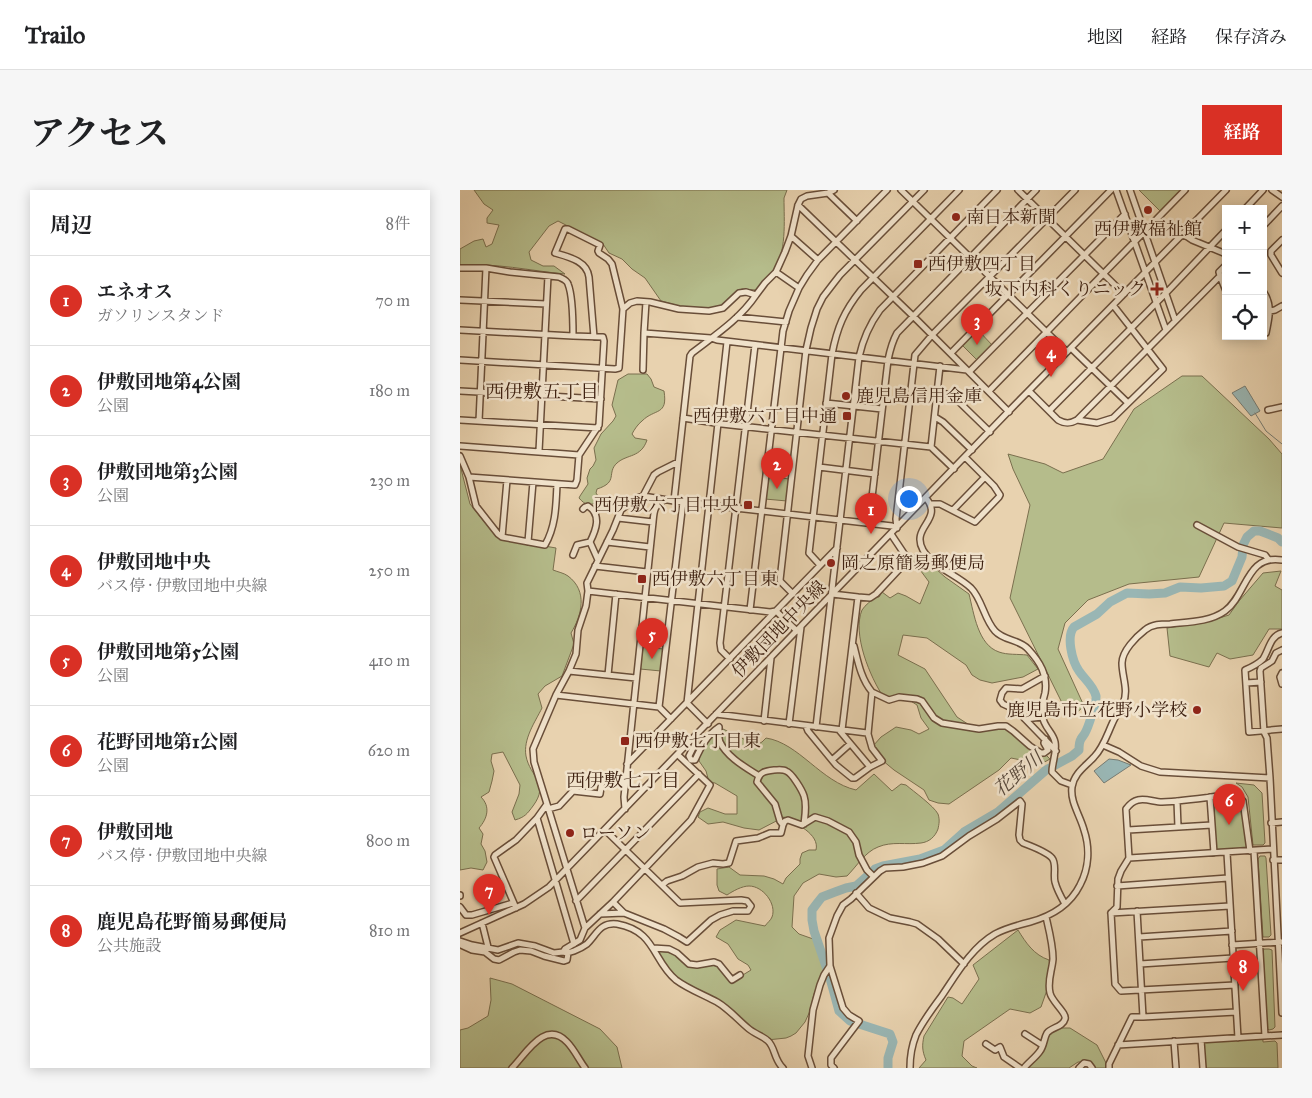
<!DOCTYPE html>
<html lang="ja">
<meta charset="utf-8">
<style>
:root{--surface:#fff;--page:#f6f6f6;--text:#202124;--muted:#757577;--line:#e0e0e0;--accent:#d93025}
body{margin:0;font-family:"IM FELL Great Primer","Noto Serif JP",serif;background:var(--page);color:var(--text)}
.controls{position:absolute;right:15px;top:15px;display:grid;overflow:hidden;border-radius:0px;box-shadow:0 2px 12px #0003}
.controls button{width:45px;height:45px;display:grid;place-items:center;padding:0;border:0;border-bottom:1px solid var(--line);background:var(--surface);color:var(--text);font:25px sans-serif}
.you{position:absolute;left:448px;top:308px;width:18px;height:18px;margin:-12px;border:4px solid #fff;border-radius:50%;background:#1a73e8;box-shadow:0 0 0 8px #1a73e833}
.badge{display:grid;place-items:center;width:32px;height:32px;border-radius:50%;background:var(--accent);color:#fff;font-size:16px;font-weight:700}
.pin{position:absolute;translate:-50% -41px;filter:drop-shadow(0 1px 2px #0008)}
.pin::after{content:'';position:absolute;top:26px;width:18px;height:15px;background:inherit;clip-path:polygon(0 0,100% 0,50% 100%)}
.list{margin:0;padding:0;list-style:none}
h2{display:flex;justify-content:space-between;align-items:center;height:65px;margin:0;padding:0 20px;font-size:21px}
h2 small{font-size:16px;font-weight:400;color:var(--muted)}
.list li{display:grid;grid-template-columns:32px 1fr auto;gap:15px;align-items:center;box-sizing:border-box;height:90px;padding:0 20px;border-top:1px solid var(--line)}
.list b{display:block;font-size:19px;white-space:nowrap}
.list p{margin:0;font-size:16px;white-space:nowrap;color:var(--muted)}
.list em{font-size:16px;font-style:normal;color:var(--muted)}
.icon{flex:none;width:28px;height:28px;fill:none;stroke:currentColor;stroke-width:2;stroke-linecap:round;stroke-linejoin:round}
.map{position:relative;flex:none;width:822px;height:878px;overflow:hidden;border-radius:0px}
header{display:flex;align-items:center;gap:30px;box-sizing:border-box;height:70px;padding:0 25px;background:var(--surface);border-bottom:1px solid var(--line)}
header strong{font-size:24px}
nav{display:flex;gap:28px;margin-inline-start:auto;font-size:18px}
.intro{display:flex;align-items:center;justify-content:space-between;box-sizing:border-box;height:120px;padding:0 30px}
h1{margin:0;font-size:35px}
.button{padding:12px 22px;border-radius:0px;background:var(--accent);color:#fff;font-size:18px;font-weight:700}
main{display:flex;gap:30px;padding:0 30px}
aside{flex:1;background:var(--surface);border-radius:0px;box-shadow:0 2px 12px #0003}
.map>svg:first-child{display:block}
</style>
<header>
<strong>Trailo</strong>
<nav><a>地図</a><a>経路</a><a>保存済み</a></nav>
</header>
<div class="intro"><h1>アクセス</h1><a class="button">経路</a></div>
<main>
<aside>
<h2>周辺<small>8件</small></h2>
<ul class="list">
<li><span class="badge">1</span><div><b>エネオス</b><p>ガソリンスタンド</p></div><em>70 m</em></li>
<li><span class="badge">2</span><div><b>伊敷団地第4公園</b><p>公園</p></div><em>180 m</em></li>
<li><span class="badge">3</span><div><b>伊敷団地第3公園</b><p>公園</p></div><em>230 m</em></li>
<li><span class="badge">4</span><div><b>伊敷団地中央</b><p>バス停 · 伊敷団地中央線</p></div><em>250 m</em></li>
<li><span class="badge">5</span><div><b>伊敷団地第5公園</b><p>公園</p></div><em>410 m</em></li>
<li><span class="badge">6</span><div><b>花野団地第1公園</b><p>公園</p></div><em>620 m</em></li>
<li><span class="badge">7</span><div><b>伊敷団地</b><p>バス停 · 伊敷団地中央線</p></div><em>800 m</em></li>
<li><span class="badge">8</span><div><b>鹿児島花野簡易郵便局</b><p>公共施設</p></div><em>810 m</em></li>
</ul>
</aside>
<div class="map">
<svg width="822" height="878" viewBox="0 0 822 878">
<rect width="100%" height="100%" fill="#e8d2af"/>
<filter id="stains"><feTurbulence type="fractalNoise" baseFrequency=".004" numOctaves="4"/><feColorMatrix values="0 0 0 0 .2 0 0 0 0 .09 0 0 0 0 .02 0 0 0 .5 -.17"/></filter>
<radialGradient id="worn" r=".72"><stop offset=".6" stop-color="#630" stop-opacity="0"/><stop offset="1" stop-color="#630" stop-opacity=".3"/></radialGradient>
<path fill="#b5bc8b" stroke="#7a6f4e" d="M14,0H327L324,8C324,31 327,63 313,82C309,89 302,94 297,100L282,99L274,103L261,117L252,119L219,116L201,111L185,88L172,79L162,69L149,63L143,54L98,31L89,36L69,62L71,70L83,76H94L105,84C71,81 34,72 0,76V59L14,51L23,49L26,57L32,54L39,35L27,33V28L33,20L24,14Z
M679,0H723L701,22Z
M517,139L533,156L518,171L502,155Z
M168,184H187L191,189L194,197L204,201C208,226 195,218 182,231C178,234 174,240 172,244L175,248L187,250C181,268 167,264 157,273C146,283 159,292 137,299L136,303L138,306V311C130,317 125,315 119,308L120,306L128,294L127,288L130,279L133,276L136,270L134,258L141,244L153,231L156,226L152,215L158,190Z
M722,186H742L809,249L822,264V338L764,333L739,387L669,394L628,410L605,433L598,459L624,516L610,529L550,408L570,315L553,279L548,264L585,274L603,283L643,269L674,219Z
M0,275L10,314L31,340L39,348L96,358L93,380C98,382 104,383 108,386C128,401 122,425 111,443L114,454L102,486L85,496L78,504L82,518C75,532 63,549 66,566C70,587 90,593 73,616C67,624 65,627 55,630L52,622L59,604L60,595L43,562L32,564L31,571L34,581L32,591L29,602L21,607C31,617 27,629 19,638L23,644L21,654L25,661L27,672L23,680L11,678L0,680Z
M308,286L329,289L327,311L305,309Z
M455,364H459L485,387L509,404C514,424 518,455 539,462C547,465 558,464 567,465L578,479L563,487L532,493L520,490L512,485L506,475L467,448L443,445L438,465L465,479L497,527L520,542L536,538H546L581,564L586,565L590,569L581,574L551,568L539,580L489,614L478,613L469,610L464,600L434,580L422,570L413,556L421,547L436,537L451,540L459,544L469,539L461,528L457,515L446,508H424C410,487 392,444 402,420C405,415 412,410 416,407H419L422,402L430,408L438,403L446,406L460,414L469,392L452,369Z
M821,381L815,396L822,400V439H809L793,465L770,469L757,463L749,477L710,466L707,438L746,432L769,425L779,411L803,383Z
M182,457L204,459L201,481L180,479Z
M261,538L296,555L302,552L306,548C339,553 361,592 396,600L414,584L432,601L441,594L446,595C453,601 474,616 478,624C480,630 479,634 478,639C475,647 469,652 461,653C446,655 432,651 418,657C405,662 397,676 387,686L376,687L359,684L343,693L334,706L332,737L339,744L356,750L364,765V778L354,804L350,821L345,832L336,843L331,846L326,848L307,850L236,799L218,789L207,778L197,761C213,762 216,765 229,775L247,773L258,775L273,791L291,780L288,775L278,769L268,754L256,747L260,740L276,730L305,736C307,733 311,730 312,727C317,714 303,696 289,696C282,696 273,701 267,705L259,701L257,695V679L269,677L280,685L304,686L314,689L323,694L326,688L340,674V669L342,663L349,660H356C360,644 335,633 324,627L299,640L284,638L263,632L248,634L238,627L240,622L248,618L265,624H277V606L255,593L249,592L246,581L239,571C239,559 249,543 261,538Z
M776,593L794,595L802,603L805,653L803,655H793L788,607L782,597Z
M777,607L781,612L788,657L786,659L758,661L755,658L752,610L755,608Z
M800,666H805L806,668L811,745L809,747H803L798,669Z
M558,740C566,753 574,765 589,770L590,774L587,788V800L581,817L570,823L550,819L504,851L502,866L512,876L517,878H459L466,870C462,861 462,855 464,846L488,807L493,808L502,814L519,789L513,775Z
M804,759H809L812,760L815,837L813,839L809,840L807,838L803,761Z
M30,788L52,794L140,839L157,857L162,878H0V840L8,838L28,826L31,810Z
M598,838H610L637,855L646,873V878H635L630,872H618L609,878H567L591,843Z
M800,849L803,850V852L815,851L817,853L818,878H745L744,854L746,852Z"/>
<path fill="#99b6b4" stroke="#757b73" d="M785,196L800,221L791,226L772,203Z
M649,569L658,570L671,575L644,593L634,581Z"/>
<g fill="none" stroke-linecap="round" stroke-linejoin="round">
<path stroke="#757b73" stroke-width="1" d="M795,223L806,241L822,254"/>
<path stroke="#99b6b4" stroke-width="9" d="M428,878V868L433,852L430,844L390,831L379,821L370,788L354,741L352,730V720L358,712L362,707L375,702L386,698L396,696L415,679L423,676L460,669L484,660L504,642L538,622L586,580L612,566L619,560C619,557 619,552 621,549C622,547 624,545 625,543C628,538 637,511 636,506C633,495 625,490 619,481C612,471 606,446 614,437L637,424L650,412L667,403L689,404L705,403L720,397L741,398L764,396L772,391L782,367L783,355L787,347L794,341H800L808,344L818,348L822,352"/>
<g stroke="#694e39" stroke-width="8">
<path id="minor" d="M441,0L607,162
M558,0L664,104
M656,0L706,140
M670,0L715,130
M812,0L822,7
M368,3L397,31
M338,15L454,127L549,222
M785,19L803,0
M803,36L822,16
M723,44L732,50L766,64
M331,46L358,70
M822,50L811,61V65L822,83
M0,78H26L50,82L99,87C103,89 107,90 108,94C113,106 113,133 113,146L143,147L144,151L139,235L119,265L117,290L115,295L9,287
M316,82L339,98
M760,86L766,101
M803,101C813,116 809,127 806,143H803
M0,110L86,114
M186,112L184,143L251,148L257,150L507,180
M163,119L170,113L177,111L190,112L219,119L249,121L263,118L279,103L286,102L296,105L305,93L316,82L325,62L331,46L338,15L341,9L347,6L368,3L374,0
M810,121L815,120L822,116
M277,127L326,132
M0,140L113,146
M611,158L668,213
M491,163L651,0
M0,170L155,179L159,178L163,119L152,74L148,69L139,63L138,61L140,55L108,39H105L95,63C109,67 127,71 129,87L134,147
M183,180L184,143
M509,182L665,24
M0,201L141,209
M529,201L725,0
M569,201L598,230C605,234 610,234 617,230L760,86L759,82L766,75
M477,203L487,204L495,208L530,242
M366,213L422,219
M808,220L822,217
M589,221L706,103L766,40
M475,227L483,232L512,260
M223,228L262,234L471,257L494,279
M0,230L138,238
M617,230L637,233L653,228L703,179L653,115
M19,231L26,78
M0,256L119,265
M471,257L480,176
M79,261L88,86
M0,266L9,287L16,316L38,344L42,347L85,355C96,336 96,315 97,294
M359,277L415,284
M183,306L194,285L198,282L218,272
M466,308C484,330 450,337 463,360C474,378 496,384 511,398C522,409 524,429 535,441C544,451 559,449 568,459C580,472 588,485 585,503C583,510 581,518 582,525C584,538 593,542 595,552C597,563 592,572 592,582L601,591L612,595
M214,311L230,166L232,163C254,146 280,129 296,105
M471,314H480L515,332L539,307L540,305L534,296L505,267
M123,319L125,317L128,316C142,325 136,340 130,352L138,370
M493,320L525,287
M158,328L193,332
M409,333L428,170C430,160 432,152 437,143L576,0
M737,335L778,357L805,365L808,369
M42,347L47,290
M68,352L73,292
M147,352L190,357
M113,365L117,355L130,352
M360,375L349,363L372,164C377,138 384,121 401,100L499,0
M135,376L187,382
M128,401L310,422L316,421
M333,404L321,392L320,390L346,160L351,138L357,119L363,107L373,94L380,85L464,0
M372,404L398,407L382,540
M398,407L410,408L416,404L446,372L447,368L431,344
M290,420L321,158L323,141L329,121L339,98L347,85L358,70L427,0
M316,421L337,441
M822,443C810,446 809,460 803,469C798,474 792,477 785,480L789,542L822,539
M394,456C398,472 401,489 412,502L408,544L412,558L422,571L410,577
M822,460L816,463L812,471L801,478L800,481L804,542L807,548L810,588L822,823
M270,469L261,460L260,453L295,155
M109,481L176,488
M822,483L820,487L822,494
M148,485L156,404
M786,493L801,492
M412,502L429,510L439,507L457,509L462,511L474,528L482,533L519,539L538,536H546L553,541L570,556L581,563H584L588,560L584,553L585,549
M96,505L199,517L211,529
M199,517L223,312
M256,524L407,543
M582,527L565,529L558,521L543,514L540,510L542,503L546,498L562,499L585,486
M565,529L596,561
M304,531L311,468
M248,534L227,513L267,152
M329,534L341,437
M346,536L348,541L376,575L392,588H395L410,577L379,540
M356,537L399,167C403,149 409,135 420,120L537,0
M234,548L235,554L229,566L231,570H235C241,557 247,545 259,537C259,542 258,548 260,552C267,567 285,577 299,586
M643,555L659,562L681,576L700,582L810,588
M218,565L250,595L231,630L153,712L125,738L120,750L105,759L103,762C107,763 109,763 114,761C119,759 123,757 127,754C137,744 140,732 157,734C196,741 192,770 216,790C228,799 244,805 257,812C269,819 278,830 289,839C295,844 303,846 308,851C315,857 314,870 323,878
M372,570L390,554
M167,574L377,358
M750,607L754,663
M717,611L718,637
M87,614L125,738
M88,619L99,616L113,601L140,604L142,591L165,593
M165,619L164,607L193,332C194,321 194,316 204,310
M811,633L822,632
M323,635L320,631L315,614L297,592C299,582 305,581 314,580C318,580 323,579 326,581C332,583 342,600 344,606C347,615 345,625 344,634
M145,640L220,713L281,710L287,711L291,716L288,721H273L260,725L251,730L227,752L219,747L204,739L164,723L153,712
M668,640L752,635
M794,661L805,846
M767,663L778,848
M669,668L813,659
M813,670H822
M202,695L207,691L222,686L238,677L253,673L263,674L269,673L276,651L298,648L310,643H321L323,635L325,631L328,630L342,635L355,627L368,631L389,642L396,652L399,665L407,680L413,686
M657,696L768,688
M396,703L409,718L430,728L450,732L457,734L478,749L504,774
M0,706V705
M116,711L239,584
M0,717L6,725H12L53,713
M56,718L34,667L35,665L56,650L77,628
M651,723L657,717L658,689L661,681L669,668L666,619C669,615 673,611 678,610C686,608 694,612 702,612C725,611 749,607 773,604L778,606L783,611L790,661
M651,723L655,794L661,801L775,795
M651,723L770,716
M140,724L164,723
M22,733L28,757
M0,743L64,714L89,697L545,225L766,0
M679,747L772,741
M0,751L12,755L38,760L58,753L75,756L94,763L103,762
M0,753L1,755L12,760L25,762L34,769L39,770L54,762L60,760L71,761L84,766L104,771L107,770L108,763
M114,754L77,628L87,614L74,572L73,559L96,505L109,481L116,464L118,440L126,416L128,401L127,393L153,340L161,320L176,308L183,306L214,311L432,336L437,338L436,329L455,165L472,145L615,0
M772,755L822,752
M193,758L209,759L217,763L229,774L237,775L254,772L259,774L272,790L280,785
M680,774L773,768
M683,827L776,822
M565,844L582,855
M741,850L743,878
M714,851L716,878
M526,854L535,860L540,857L544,867L560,878
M658,855L822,845
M52,878C66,864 85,829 107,852C114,859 119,870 125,878
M352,878L348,866L353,820L360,795L364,785L370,776
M374,878L371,875V868L399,831L389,825L383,818L370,776L369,748L377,726L383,715L391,709L420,681L425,678L443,677L463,673L482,666L509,646L537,629L560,611L562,614L559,645L560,650L563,653C571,656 587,662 592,668C597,674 593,685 595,692C597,700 601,707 605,714
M450,878C450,867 452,855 456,845C463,831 472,819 481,807C496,785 511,758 535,744C546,738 558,735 570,732C592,726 610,715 620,695C629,678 630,658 624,640C620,625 610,612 612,597C614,583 626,576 634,567C643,558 647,545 652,534C655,527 659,521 663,514C669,500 662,487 662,473C662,461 676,447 685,440C692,434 701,434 710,434C728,432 750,432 765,421C787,405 786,364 822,370
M564,878C569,872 576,867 580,861C584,856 584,848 587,843C592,837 603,837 605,829C607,823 592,812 590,803C587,791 592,781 593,769C593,755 589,740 586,727
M619,878L624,873L629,874L632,878
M649,878V874L672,827H683L677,721"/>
</g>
<use href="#minor" stroke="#f0e2cb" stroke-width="5"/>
</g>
<g fill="#8f2418" stroke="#f0e2cb" stroke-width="2">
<circle cx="688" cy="20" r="5"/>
<circle cx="496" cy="27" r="5"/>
<rect x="453" y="69" width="10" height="10" rx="2.5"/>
<path d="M694.5 91.5h5v5h5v5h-5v5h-5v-5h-5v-5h5z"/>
<circle cx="386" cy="206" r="5"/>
<rect x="382" y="221" width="10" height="10" rx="2.5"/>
<rect x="283" y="310" width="10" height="10" rx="2.5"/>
<circle cx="371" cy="373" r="5"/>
<rect x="177" y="384" width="10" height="10" rx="2.5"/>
<circle cx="737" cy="520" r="5"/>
<rect x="160" y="546" width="10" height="10" rx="2.5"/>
<circle cx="110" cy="643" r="5"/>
</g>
<g text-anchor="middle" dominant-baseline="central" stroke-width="5" stroke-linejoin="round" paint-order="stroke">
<g font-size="18" fill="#3f2212" stroke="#f0e2cb" text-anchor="start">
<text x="506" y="27">南日本新聞</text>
<text x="688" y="39" text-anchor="middle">西伊敷福祉館</text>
<text x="468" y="74">西伊敷四丁目</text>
<text x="686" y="99" text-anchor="end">坂下内科くりニック</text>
<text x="396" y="206">鹿児島信用金庫</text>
<text x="377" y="226" text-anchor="end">西伊敷六丁目中通</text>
<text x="278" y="315" text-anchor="end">西伊敷六丁目中央</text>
<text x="381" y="373">岡之原簡易郵便局</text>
<text x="192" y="389">西伊敷六丁目東</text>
<text x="727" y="520" text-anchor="end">鹿児島市立花野小学校</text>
<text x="175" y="551">西伊敷七丁目東</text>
<text x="120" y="643">ローソン</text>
</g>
<g font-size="18" fill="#3f2212" stroke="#f0e2cb">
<text transform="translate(319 439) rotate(-46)">伊敷団地中央線</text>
</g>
<g font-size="19" fill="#3f2212" stroke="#f0e2cb">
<text x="82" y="201">西伊敷五丁目</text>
<text x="163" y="590">西伊敷七丁目</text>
</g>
<g font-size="19" font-style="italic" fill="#56473a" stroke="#f0e2cb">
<text transform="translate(558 584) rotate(-40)">花野川</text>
</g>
</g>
<rect width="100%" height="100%" filter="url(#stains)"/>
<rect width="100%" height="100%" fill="url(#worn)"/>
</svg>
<div class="controls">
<button>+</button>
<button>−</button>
<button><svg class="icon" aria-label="locate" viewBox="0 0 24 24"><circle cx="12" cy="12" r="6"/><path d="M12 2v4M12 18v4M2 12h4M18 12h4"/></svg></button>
</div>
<div class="you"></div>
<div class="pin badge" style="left:411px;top:344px">1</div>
<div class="pin badge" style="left:317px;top:299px">2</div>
<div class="pin badge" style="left:517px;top:155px">3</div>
<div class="pin badge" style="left:591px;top:187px">4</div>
<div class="pin badge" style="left:192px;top:469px">5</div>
<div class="pin badge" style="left:769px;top:635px">6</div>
<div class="pin badge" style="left:29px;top:725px">7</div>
<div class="pin badge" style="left:783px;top:801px">8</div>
</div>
</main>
